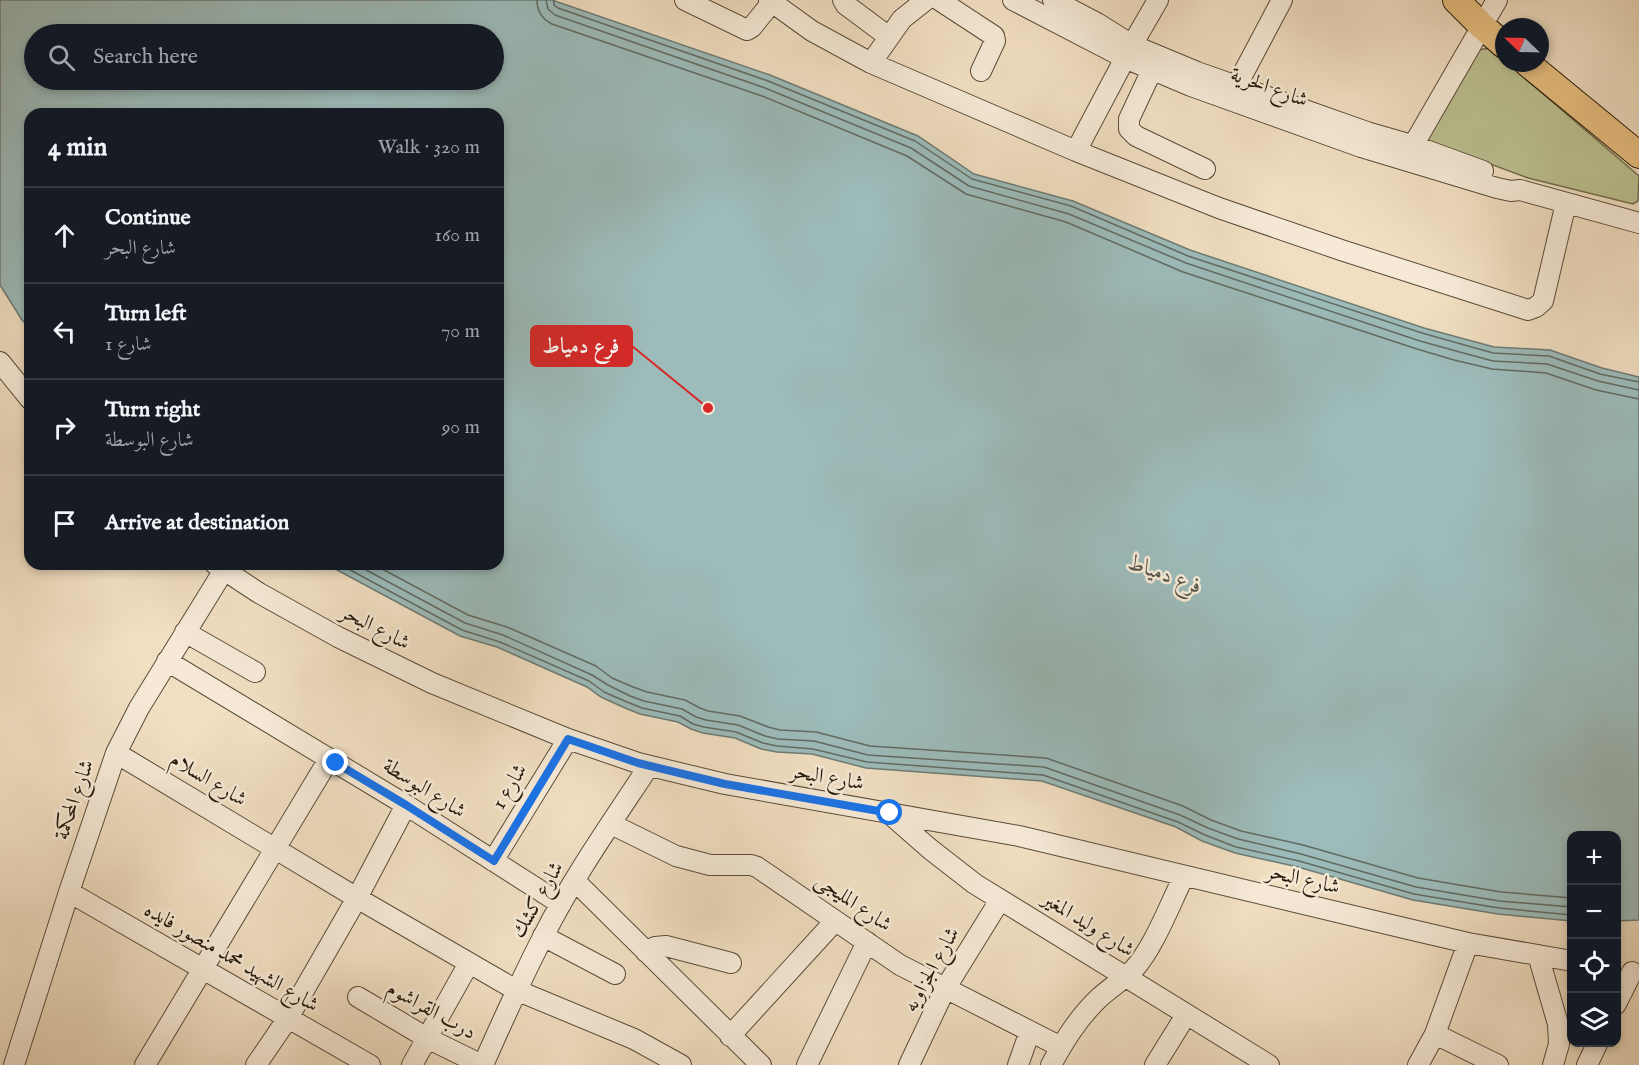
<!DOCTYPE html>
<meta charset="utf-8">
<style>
:root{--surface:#171b24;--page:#242831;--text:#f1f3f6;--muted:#9ea1a6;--line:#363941}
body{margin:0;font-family:"IM FELL English",Amiri,serif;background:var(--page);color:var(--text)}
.controls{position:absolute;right:18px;bottom:18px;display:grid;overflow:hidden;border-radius:12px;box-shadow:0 3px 9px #0003}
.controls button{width:54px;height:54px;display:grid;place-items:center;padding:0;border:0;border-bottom:2px solid var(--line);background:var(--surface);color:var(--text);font:30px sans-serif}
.compass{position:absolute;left:1495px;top:18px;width:54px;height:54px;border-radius:50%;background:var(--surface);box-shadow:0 3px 9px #0003;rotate:293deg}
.stop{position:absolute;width:18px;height:18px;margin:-14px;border:4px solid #1a73e8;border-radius:50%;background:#fff}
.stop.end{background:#1a73e8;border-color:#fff;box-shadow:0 2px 6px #0008}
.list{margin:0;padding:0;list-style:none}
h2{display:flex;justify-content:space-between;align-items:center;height:78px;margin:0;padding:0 24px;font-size:26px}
h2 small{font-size:20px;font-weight:400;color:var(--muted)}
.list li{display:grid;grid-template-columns:39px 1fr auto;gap:18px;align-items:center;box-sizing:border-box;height:96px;padding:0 24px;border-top:2px solid var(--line)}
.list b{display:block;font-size:22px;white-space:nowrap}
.list p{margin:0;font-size:20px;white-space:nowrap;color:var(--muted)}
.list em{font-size:20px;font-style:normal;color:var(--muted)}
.icon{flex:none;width:33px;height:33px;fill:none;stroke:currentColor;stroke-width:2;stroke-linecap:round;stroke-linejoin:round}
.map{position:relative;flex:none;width:1639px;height:1065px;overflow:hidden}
.search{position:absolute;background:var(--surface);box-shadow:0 3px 9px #0003;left:24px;top:24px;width:480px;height:66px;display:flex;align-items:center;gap:15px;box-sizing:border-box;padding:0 21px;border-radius:33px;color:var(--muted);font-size:22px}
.panel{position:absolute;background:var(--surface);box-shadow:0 3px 9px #0003;left:24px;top:108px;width:480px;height:462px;border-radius:18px}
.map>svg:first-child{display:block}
</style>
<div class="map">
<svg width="1639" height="1065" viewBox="0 0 1639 1065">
<rect width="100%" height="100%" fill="#f1dfc2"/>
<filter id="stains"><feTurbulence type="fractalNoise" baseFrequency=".00333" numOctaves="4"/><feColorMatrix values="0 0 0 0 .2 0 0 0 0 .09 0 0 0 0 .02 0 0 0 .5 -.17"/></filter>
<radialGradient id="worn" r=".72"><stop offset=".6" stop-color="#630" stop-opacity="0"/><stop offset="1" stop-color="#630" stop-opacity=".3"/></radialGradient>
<path fill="#bcc192" stroke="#726e4e" stroke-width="1.5" d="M1490,48L1504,61V63H1507L1639,176L1638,201L1633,204L1528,178L1423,139L1478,50Z"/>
<path fill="#9cbbba" stroke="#6e7b74" stroke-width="1.5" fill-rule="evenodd" d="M0,0H552L770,75L918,136L974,174L1073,201L1190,250L1424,328L1494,347L1550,350L1602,368L1639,377V920L1617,921L1616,836H1572L1571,921L1498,914L1413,900L1298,867L1235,853L1202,841L1176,827L1042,781L866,768L812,754L777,752L761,749L735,738L703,733L691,729L678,722L640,714L625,708L601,697L587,687L497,647L460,636L326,564H498V114H30V328L22,320L0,285ZM34,34H494V80H34Z"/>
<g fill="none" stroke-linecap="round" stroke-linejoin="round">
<path stroke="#626b62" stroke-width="1.5" d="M537,0C537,11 542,19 552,24L762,96L907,156L966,194L1066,222L1183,272L1417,349L1454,360L1492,369L1546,373L1596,390L1639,399
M546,0L548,9L555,15L765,88L911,148L969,186L1069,214L1186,263L1420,341L1456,351L1493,361L1547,364L1598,381L1639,390
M554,0V5L558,8L768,81L915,141L972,179L1071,206L1188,256L1422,333L1493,353L1549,356L1600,374L1639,382
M339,564L462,630L500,642L589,681L604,692L627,702L642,708L680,716L693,724L704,727L736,732L763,743L777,746L813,749L867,762L1043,775L1178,822L1205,835L1236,847L1299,861L1414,894L1499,908L1572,915
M355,564L465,623L503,635L592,675L608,685L630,696L644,701L682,709L696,717L706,720L738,725L765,736L778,739L814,741L868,755L1044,767L1180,815L1208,828L1238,839L1301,854L1416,887L1499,901L1572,907
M373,564L468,615L507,627L596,666L612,678L633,687L647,692L685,700L700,708L708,711L740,716L768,727L780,730L816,732L870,746L1046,758L1183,806L1211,820L1241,831L1303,845L1418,878L1501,892L1572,898"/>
<g stroke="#5a4c39" stroke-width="22">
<path id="minor" d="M685,0L747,30L752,27L772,2
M769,0L812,31L871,63L1076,151L1219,208L1341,250L1528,310L1536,307L1543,301L1566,203
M843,0L846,5L889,37
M939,0L994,36L995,41L981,71
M1013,0L1125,58L1191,86L1361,147L1497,188L1511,191L1520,190L1639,223
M1053,0L1097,23L1132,45L1197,72L1367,132L1412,145L1483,171
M871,63L902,19L926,0
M1152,70L1129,119V129L1136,136L1205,169
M1236,87L1282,0
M1076,151L1132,45L1158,0
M1407,156L1497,0
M0,362L30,399
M215,564L259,593L338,637L432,683L568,739L638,763L725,784L1019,836L1404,928L1468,943L1572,961
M185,632L255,672
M167,661L406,805L561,904
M116,753L357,898L516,990L634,1039L681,1065
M890,814L930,849L975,884L1269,1065
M611,824L676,856L710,865H751L757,867L900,965L1061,1047
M493,861L568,739
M575,881L761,1065
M69,892L370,1065
M543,936L615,974
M646,952L655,947L666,946L731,963
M1538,955L1558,1024L1559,1044L1553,1065
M358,997L427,1038L482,1065
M1616,1004L1632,972
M1435,1034L1498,1065
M730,1036L835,921
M14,1065L69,892L116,753L139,708L224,570
M145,1065L329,759
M256,1065L288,1018L357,898L406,805
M412,1065L469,963
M483,1065C502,1022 521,979 543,937C573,877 612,822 649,766
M807,1065L867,942
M909,1065L945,989L1000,900
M1018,1065L1030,1031
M1051,1065C1064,1041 1078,1018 1099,998C1110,988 1123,980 1134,969C1154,947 1170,904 1184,876
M1155,1065L1186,1015
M1418,1065L1435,1034L1468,943
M1587,1065L1598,1042"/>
</g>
<g stroke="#281b0b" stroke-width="28">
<path id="major" d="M1456,0L1483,27L1504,45
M1527,63L1639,155"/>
</g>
<use href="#minor" stroke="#f6ead7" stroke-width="20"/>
<use href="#major" stroke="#e8c081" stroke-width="26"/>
</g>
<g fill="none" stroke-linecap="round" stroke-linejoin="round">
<path stroke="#1a73e8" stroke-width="8" d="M336,763L406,805L494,861L568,739L638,763L725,784L890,813"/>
</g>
<g text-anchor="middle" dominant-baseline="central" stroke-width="5" stroke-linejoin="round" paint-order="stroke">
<g font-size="21" fill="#281b0b" stroke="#f6ead7">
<text transform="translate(1269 88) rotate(20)">شارع الحرية</text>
<text transform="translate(375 628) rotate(27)">شارع البحر</text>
<text transform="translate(827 778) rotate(10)">شارع البحر</text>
<text transform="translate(208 780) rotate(31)">شارع السلام</text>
<text transform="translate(510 787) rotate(-59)">شارع 1</text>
<text transform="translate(424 789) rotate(32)">شارع البوسطة</text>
<text transform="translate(75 800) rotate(-71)">شارع المحكمة</text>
<text transform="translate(1303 880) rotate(13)">شارع البحر</text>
<text transform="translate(538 900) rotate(-60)">شارع كشك</text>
<text transform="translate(853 903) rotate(34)">شارع المليجى</text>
<text transform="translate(1088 925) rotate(32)">شارع وليد المغير</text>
<text transform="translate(231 958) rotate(30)">شارع الشهيد محمد منصور فايده</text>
<text transform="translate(932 970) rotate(-61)">شارع الجزاويه</text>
<text transform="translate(431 1011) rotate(29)">درب القراشوم</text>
</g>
<g font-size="22" font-style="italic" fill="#515348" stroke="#f6ead7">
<text transform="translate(1165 575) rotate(20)">فرع دمياط</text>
</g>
</g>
<path fill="none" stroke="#d62828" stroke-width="2" d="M708 408L632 346"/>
<circle fill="#d62828" stroke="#f6ead7" stroke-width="2" cx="708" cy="408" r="6"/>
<rect fill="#d62828" stroke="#d62828" stroke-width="2" x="531" y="326" width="101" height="40" rx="6"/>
<g font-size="22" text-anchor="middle" font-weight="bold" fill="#fff">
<text x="581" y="353">فرع دمياط</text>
</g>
<rect width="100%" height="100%" filter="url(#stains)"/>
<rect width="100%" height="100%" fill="url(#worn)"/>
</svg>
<div class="controls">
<button>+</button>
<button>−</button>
<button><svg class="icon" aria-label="locate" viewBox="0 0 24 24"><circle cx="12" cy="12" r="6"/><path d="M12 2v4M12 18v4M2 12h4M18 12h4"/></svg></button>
<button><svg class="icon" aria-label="layers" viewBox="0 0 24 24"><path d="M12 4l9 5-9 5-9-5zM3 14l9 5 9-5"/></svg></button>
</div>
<svg class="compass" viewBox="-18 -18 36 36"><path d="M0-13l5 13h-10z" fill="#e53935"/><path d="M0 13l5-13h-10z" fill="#9ea1a6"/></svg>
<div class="stop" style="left:890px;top:813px"></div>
<div class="stop end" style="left:336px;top:763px"></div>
<div class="search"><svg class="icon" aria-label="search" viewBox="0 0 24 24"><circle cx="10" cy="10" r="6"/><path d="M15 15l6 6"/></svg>Search here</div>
<section class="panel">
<h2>4 min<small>Walk · 320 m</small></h2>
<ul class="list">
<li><svg class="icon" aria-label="ahead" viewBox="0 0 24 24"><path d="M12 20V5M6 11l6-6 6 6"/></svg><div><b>Continue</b><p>شارع البحر</p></div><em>160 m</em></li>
<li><svg class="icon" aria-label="left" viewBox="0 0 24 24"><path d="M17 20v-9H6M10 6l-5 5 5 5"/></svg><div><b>Turn left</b><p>شارع 1</p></div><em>70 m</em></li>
<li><svg class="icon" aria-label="right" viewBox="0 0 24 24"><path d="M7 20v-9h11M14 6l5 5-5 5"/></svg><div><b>Turn right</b><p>شارع البوسطة</p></div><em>90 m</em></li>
<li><svg class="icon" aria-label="arrive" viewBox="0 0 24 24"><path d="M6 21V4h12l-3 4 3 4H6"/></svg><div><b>Arrive at destination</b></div></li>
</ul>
</section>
</div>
